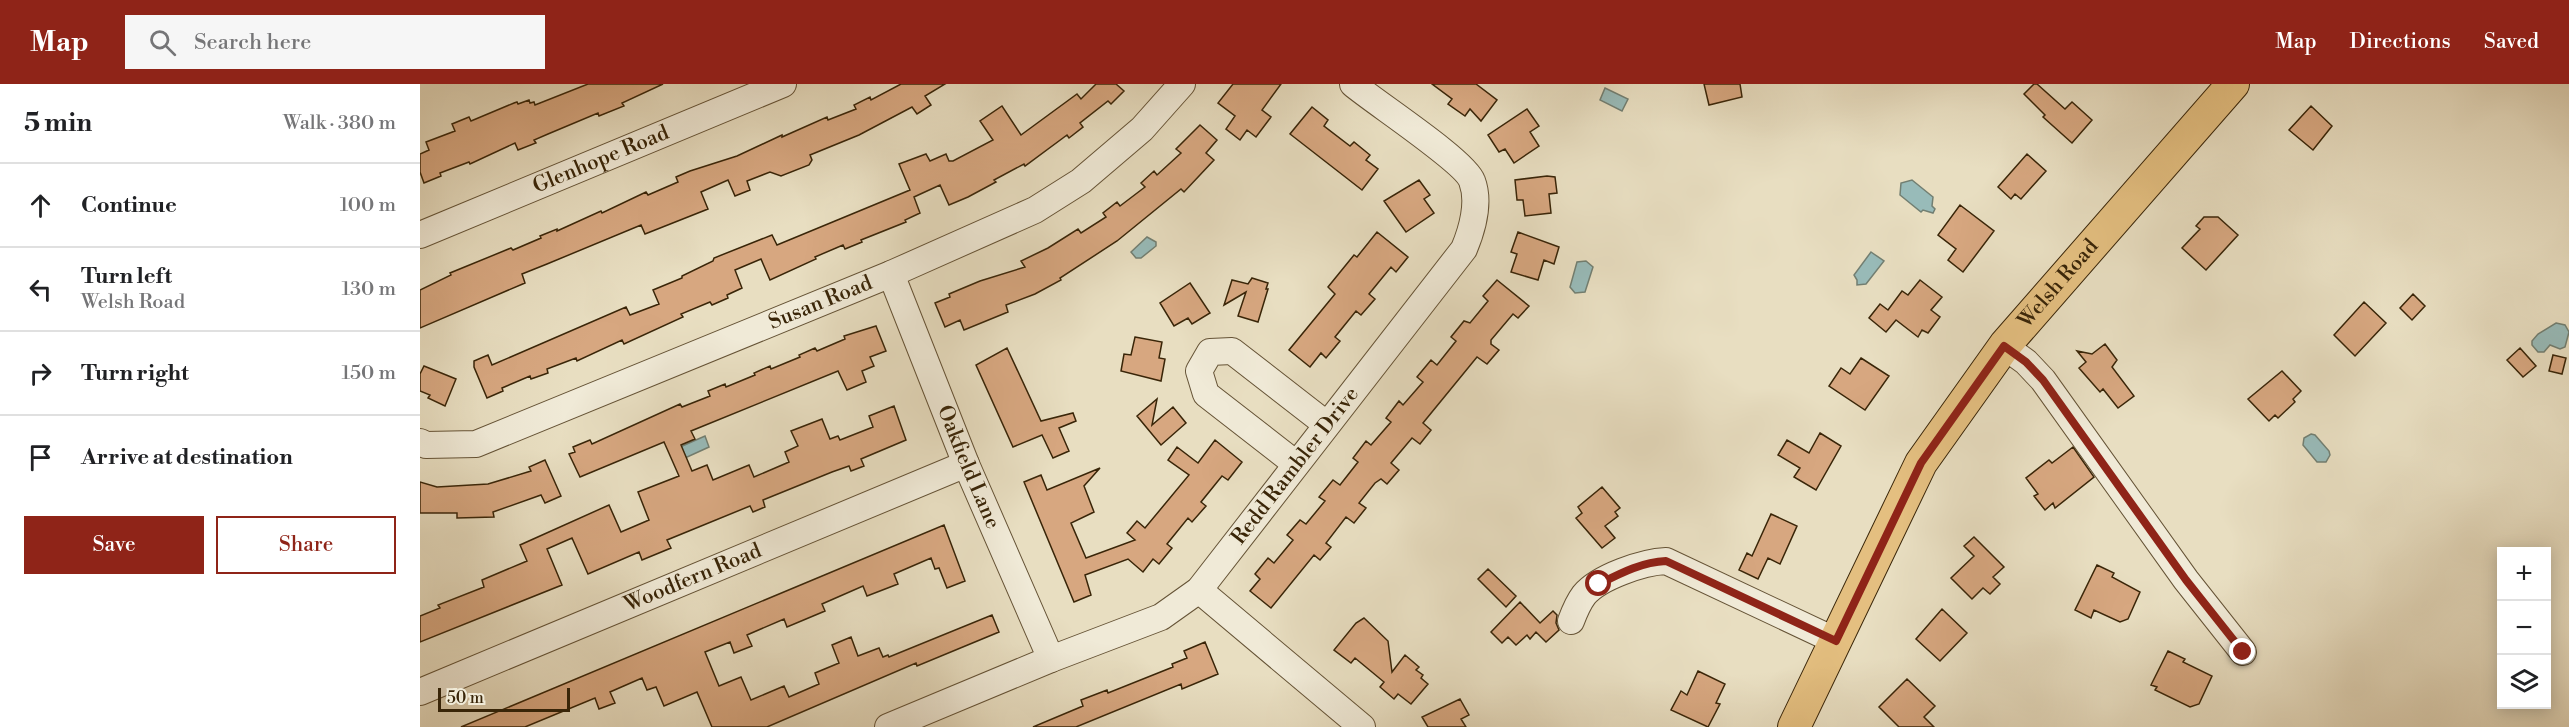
<!DOCTYPE html>
<meta charset="utf-8">
<style>
:root{--surface:#fff;--page:#f6f6f6;--text:#202124;--muted:#757577;--line:#e0e0e0;--accent:#8f2418}
body{margin:0;font-family:"Libre Bodoni",serif;background:var(--page);color:var(--text)}
.controls{position:absolute;right:18px;bottom:18px;display:grid;overflow:hidden;border-radius:0px;box-shadow:0 3px 15px #0003}
.controls button{width:54px;height:54px;display:grid;place-items:center;padding:0;border:0;border-bottom:2px solid var(--line);background:var(--surface);color:var(--text);font:30px sans-serif}
.scale{position:absolute;left:18px;bottom:15px;width:132px;box-sizing:border-box;padding-left:6px;border:3px solid #392508;border-top:0;font-size:16px;line-height:21px;white-space:nowrap;color:#392508;-webkit-text-stroke:4px #f0ead7;paint-order:stroke}
.stop{position:absolute;width:18px;height:18px;margin:-14px;border:4px solid #8f2418;border-radius:50%;background:#fff}
.stop.end{background:#8f2418;border-color:#fff;box-shadow:0 2px 6px #0008}
.list{margin:0;padding:0;list-style:none}
h2{display:flex;justify-content:space-between;align-items:center;height:78px;margin:0;padding:0 24px;font-size:26px}
h2 small{font-size:20px;font-weight:400;color:var(--muted)}
.list li{display:grid;grid-template-columns:39px 1fr auto;gap:18px;align-items:center;box-sizing:border-box;height:84px;padding:0 24px;border-top:2px solid var(--line)}
.list b{display:block;font-size:22px;white-space:nowrap}
.list p{margin:0;font-size:20px;white-space:nowrap;color:var(--muted)}
.list em{font-size:20px;font-style:normal;color:var(--muted)}
.actions{display:flex;gap:12px;padding:18px 24px}
.actions a{flex:1;padding:14px 0;border:2px solid var(--accent);border-radius:0px;text-align:center;font-size:21px;color:var(--accent)}
.actions .main{background:var(--accent);color:#fff}
.icon{flex:none;width:33px;height:33px;fill:none;stroke:currentColor;stroke-width:2;stroke-linecap:round;stroke-linejoin:round}
.map{position:relative;flex:none;width:2149px;height:643px;overflow:hidden}
header{display:flex;align-items:center;gap:36px;box-sizing:border-box;height:84px;padding:0 30px;background:var(--accent);color:#fff}
header strong{font-size:28px}
nav{display:flex;gap:33px;margin-inline-start:auto;font-size:21px}
.search{width:420px;height:54px;background:var(--page);display:flex;align-items:center;gap:15px;box-sizing:border-box;padding:0 21px;border-radius:0px;color:var(--muted);font-size:22px}
main{display:flex}
aside{flex:1;background:var(--surface)}
.map>svg:first-child{display:block}
</style>
<header>
<strong>Map</strong>
<div class="search"><svg class="icon" aria-label="search" viewBox="0 0 24 24"><circle cx="10" cy="10" r="6"/><path d="M15 15l6 6"/></svg>Search here</div>
<nav><a>Map</a><a>Directions</a><a>Saved</a></nav>
</header>
<main>
<aside>
<h2>5 min<small>Walk · 380 m</small></h2>
<ul class="list">
<li><svg class="icon" aria-label="ahead" viewBox="0 0 24 24"><path d="M12 20V5M6 11l6-6 6 6"/></svg><div><b>Continue</b></div><em>100 m</em></li>
<li><svg class="icon" aria-label="left" viewBox="0 0 24 24"><path d="M17 20v-9H6M10 6l-5 5 5 5"/></svg><div><b>Turn left</b><p>Welsh Road</p></div><em>130 m</em></li>
<li><svg class="icon" aria-label="right" viewBox="0 0 24 24"><path d="M7 20v-9h11M14 6l5 5-5 5"/></svg><div><b>Turn right</b></div><em>150 m</em></li>
<li><svg class="icon" aria-label="arrive" viewBox="0 0 24 24"><path d="M6 21V4h12l-3 4 3 4H6"/></svg><div><b>Arrive at destination</b></div></li>
</ul>
<div class="actions"><a class="main">Save</a><a>Share</a></div>
</aside>
<div class="map">
<svg width="2149" height="643" viewBox="0 0 2149 643">
<rect width="100%" height="100%" fill="#e8dec1"/>
<filter id="stains"><feTurbulence type="fractalNoise" baseFrequency=".00333" numOctaves="4"/><feColorMatrix values="0 0 0 0 .2 0 0 0 0 .09 0 0 0 0 .02 0 0 0 .5 -.17"/></filter>
<radialGradient id="worn" r=".72"><stop offset=".6" stop-color="#630" stop-opacity="0"/><stop offset="1" stop-color="#630" stop-opacity=".3"/></radialGradient>
<path fill="#98bbb9" stroke="#727f72" stroke-width="1.5" d="M1185,4L1208,15L1202,27L1180,16Z
M1492,96L1513,113L1512,122L1515,125L1513,129L1503,126L1501,128L1480,111L1481,99Z
M727,153L736,158V162L721,174H716L711,168Z
M1451,168L1464,177L1446,200L1437,201V196L1434,191Z
M1166,177L1173,183L1165,208L1155,209L1150,203L1157,178Z
M2136,239L2145,241L2149,248L2145,263L2140,265L2130,261L2124,268H2118L2112,261V257L2118,250Z
M1891,350L1895,351L1909,367L1910,371L1906,378H1897L1883,361L1884,354Z
M285,352L289,363L265,374L260,363Z"/>
<path fill="#d7a780" stroke="#392508" stroke-width="1.5" d="M168,0H243L202,19L204,22L179,32L178,29L128,50L114,56L116,59L98,66L95,59L50,80L49,78L20,89L21,92L4,99L0,88V70L9,66L6,58L35,47L32,40L49,33L51,37L94,19L97,18L98,20L109,16L110,19L114,18L115,21Z
M481,0H525L505,12L511,21L497,30L492,23L439,51L390,71L392,76L389,81L361,92L350,88L327,97L330,106L315,112L308,96L281,108L288,125L225,150L221,141L127,180L102,190L105,199L0,244V206L31,191L30,189L91,164L93,166L121,154L120,152L137,145V147L181,127L182,129L226,108L228,111L258,98L256,93L270,87L317,72L362,51V53L407,33L408,36L436,25L434,21L450,13L451,16Z
M676,0H696L704,7L691,20L688,17L660,39L663,43L649,54L647,51L605,82L604,80L574,96L576,98L548,113L529,121L520,101L494,113L500,129L485,136L486,138L441,156L442,158L425,165L423,161L395,173L396,175L350,196L341,175L315,186L322,204L307,211L308,214L292,221L290,218L261,230L263,233L204,260L202,256L157,277L156,274L127,285L128,289L111,295L110,292L82,304L83,307L67,314L54,283V277L68,271L72,281L206,223L210,231L239,220L233,206L262,194V192L293,177L294,174L352,151L357,161L490,106L479,80L506,70L510,77L526,70L529,77H533L573,56L560,37L582,22L601,51L657,10L661,15Z
M813,0H861L842,26L851,33L836,53L827,46L820,56L806,45L815,32L798,19Z
M1012,0H1056L1077,16L1061,37L1050,25L1045,32L1028,20L1032,15Z
M1284,0H1320L1322,13L1289,21Z
M1614,0H1617L1645,25L1652,18L1672,36L1652,59L1623,33L1625,31L1604,10Z
M1891,22L1912,42L1893,66L1869,46Z
M892,23L908,36L904,42L930,62L934,58L950,71L946,76L958,85L942,106L870,50Z
M1107,25L1119,42L1110,48L1119,62L1094,79L1085,65L1079,68L1068,51Z
M780,41L797,56L786,69L794,76L764,108L761,105L697,157L640,194L641,196L615,210L586,221L588,228L544,246L540,236L525,243L515,219L530,213L529,210L560,197L605,183L601,177L628,164L658,145L661,149L686,133L683,129L697,118L700,122L725,103L721,99L734,87L737,91L761,69L756,65Z
M1607,70L1626,87L1601,115L1595,110L1591,115L1578,103Z
M1127,92L1135,93L1137,109L1129,110L1131,129L1105,132L1103,116H1097L1095,96Z
M999,96L1010,111L1004,115L1014,129L986,148L964,117Z
M1540,121L1574,147L1543,188L1528,176L1536,165L1518,151Z
M1784,133H1798L1818,151L1786,186L1762,164L1780,145L1776,142Z
M957,148L988,173L976,188L971,183L949,210L955,215L941,231L936,227L915,253L920,257L906,274L901,269L890,283L869,266L915,210L908,203L934,171L937,173Z
M1098,148L1139,163L1134,180L1124,176L1118,196L1091,188L1097,170L1091,168Z
M832,194L848,199L846,205H848L838,238L818,232L826,208L804,221L812,196L828,200Z
M1077,196L1109,222L1098,234L1093,230L1071,256V260L1079,266L1067,280L1057,273L1003,339L1011,346L1000,360L992,354L971,379L979,386L967,400L961,395L955,399L939,419L946,424L934,439L926,433L906,459L911,463L900,476L894,471L851,524L830,507L840,495L835,490L848,474L854,479L873,456L867,451L880,436L886,440L905,417L899,413L913,396L920,401L938,378L933,374L946,357L951,361L971,338L966,334L979,317L983,321L1003,298L997,293L1011,276L1017,281L1036,257L1031,253L1044,237L1050,239L1068,217L1063,212Z
M1500,196L1522,213L1511,226L1520,233L1508,249L1502,246L1498,253L1476,236L1466,248L1449,234L1460,220L1468,226L1482,207L1488,211Z
M770,199L790,229L772,240L768,234L754,242L740,219Z
M1993,210L2005,222L1992,236L1980,224Z
M1944,218L1966,239L1935,272L1914,251Z
M456,242L466,267L450,273L454,282L442,287L446,298L427,306L418,287L271,347L275,355L261,361L272,387L287,381L293,396L329,381L334,393L369,378L365,368L378,362L371,347L402,335L410,355L418,352L420,356L453,343L449,332L474,322L486,356L441,375L444,382L431,387L429,382L412,388L343,416L345,423L333,428L330,422L247,456L251,464L222,476L219,468L168,490L152,454L127,465L142,501L0,558V532L20,524L18,521L64,503L62,496L107,477L100,461L189,421L201,448L229,436L218,408L259,392L244,358L160,393L149,370L155,368L153,363L170,356L172,360L260,320L262,323L290,312L288,307L305,300L306,303L335,291L334,289L350,282L351,285L380,273L379,271L395,264L397,267L425,255L424,252Z
M715,253L742,258L739,274L745,275L741,297L701,287L704,270L711,271Z
M1685,260L1697,276L1692,283L1714,312L1698,324L1683,305L1680,308L1659,284L1666,278L1657,267L1672,270Z
M587,264L621,337L653,329L656,337L639,344L649,367L633,374L622,351L593,363L556,281Z
M2100,264L2116,282L2103,293L2087,276Z
M2133,271L2146,274L2142,290L2129,287Z
M1441,274L1469,292L1445,326L1409,302L1421,284L1430,290Z
M4,282L36,295L25,322L8,314L10,311L0,307V290Z
M1862,287L1881,307L1873,315L1875,318L1858,334L1855,331L1849,337L1828,315Z
M737,315L732,341L753,323L766,339L741,361L717,332Z
M1400,349L1421,362L1396,406L1374,393L1380,384L1358,371L1367,356L1389,369Z
M795,356L822,378L808,396L802,392L781,418L786,422L772,438L768,434L747,460L752,464L739,480L733,475L723,488L708,475L665,491L671,511L654,518L604,398L621,391L627,406L680,384L664,402L674,428L651,439L666,474L715,456L707,449L717,437L725,444L769,391L748,376L757,363L778,379Z
M1653,363L1674,393L1635,424L1633,419L1625,426L1614,412L1618,410L1606,394L1629,376L1632,379Z
M125,376L141,412L125,419L121,411L73,428L74,433L37,434V429H0V398L17,403L68,400L111,387L109,383Z
M1182,403L1200,424L1195,428L1198,432L1185,442L1195,454L1182,464L1156,434L1162,429L1158,423Z
M1351,430L1377,442L1360,480L1348,474L1338,495L1319,486L1327,469L1332,472Z
M524,441L545,497L527,504L519,484L515,485L511,474L474,490L478,500L447,512L443,502L402,520L405,527L367,543L364,535L327,551L332,562L314,569L310,558L285,568L299,602L321,593L331,616L364,602L369,613L399,600L395,589L419,579L412,561L431,553L438,572L459,564L463,573L468,571L469,573L572,531L579,548L497,582L496,579L347,643H292L277,608L244,622L236,603L227,606L222,594L190,608L195,619L179,625L175,614L105,643H41Z
M1554,453L1584,483L1573,493L1580,500L1570,510L1563,504L1552,515L1531,494L1554,472L1544,462Z
M1677,481L1694,489L1692,493L1720,508L1708,535L1700,538L1674,526L1671,534L1655,526Z
M1068,485L1096,512L1086,523L1058,495Z
M1100,518L1120,539L1133,527L1137,531L1136,539L1139,546L1126,558L1116,548L1110,555L1107,551L1096,561L1088,553L1082,559L1071,548Z
M1522,525L1547,549L1520,577L1496,555Z
M944,534L968,557L972,588L985,571L999,583L996,586L1003,591L1001,594L1008,600L991,620L978,610L974,615L960,603L964,598L935,574L931,579L914,566L936,539Z
M785,558L798,590L762,605L761,600L656,643H613L663,622L661,616L687,606L688,609L753,583L752,580L767,574L764,567Z
M1748,567L1765,575L1763,578L1792,592L1779,620L1770,623L1735,606L1737,603L1731,601Z
M1278,587L1305,600L1296,619L1300,620L1288,643L1251,626L1261,607L1267,611Z
M1487,595L1515,622L1504,633L1514,643H1479L1459,623Z
M1040,615L1049,631L1041,635L1046,643H1008L1002,633Z"/>
<g fill="none" stroke-linecap="round" stroke-linejoin="round">
<g stroke="#655336" stroke-width="28">
<g id="minor">
<path id="s1" d="M0,151L363,0"/>
<path id="s2" d="M471,190L546,380L631,575"/>
<path d="M1584,262L1606,278L1623,296L1766,496L1823,568"/>
<path id="s3" d="M0,358L6,361L56,360L471,190L615,126L661,97L722,45L762,0"/>
<path d="M876,380L786,310L779,287L790,268L812,267L906,340"/>
<path d="M779,506L942,643"/>
<path d="M1151,537C1154,529 1158,519 1164,511C1179,493 1223,478 1246,477L1416,557"/>
<path id="s4" d="M0,608L546,380"/>
<path id="s5" d="M468,643L631,575L741,533L779,506L1044,165C1052,146 1060,118 1052,97C1045,77 954,18 933,0"/>
</g>
</g>
<g stroke="#392508" stroke-width="34">
<g id="major">
<path id="s6" d="M1374,643L1501,379L1585,261L1813,0"/>
</g>
</g>
<use href="#minor" stroke="#f0ead7" stroke-width="26"/>
<use href="#major" stroke="#e4bf80" stroke-width="32"/>
</g>
<g fill="none" stroke-linecap="round" stroke-linejoin="round">
<path stroke="#8f2418" stroke-width="8" d="M1179,500C1201,489 1222,478 1246,477L1416,557L1501,379L1584,262L1606,278L1623,296L1766,496L1823,568"/>
</g>
<g text-anchor="middle" dominant-baseline="central" stroke-width="4.5" stroke-linejoin="round" paint-order="stroke">
<g font-size="21" fill="#392508" stroke="#f0ead7">
<text stroke="none"><textPath href="#s1" startOffset="196">Glenhope Road</textPath></text>
<text stroke="none"><textPath href="#s6" startOffset="519">Welsh Road</textPath></text>
<text stroke="none"><textPath href="#s3" startOffset="429">Susan Road</textPath></text>
<text stroke="none"><textPath href="#s5" startOffset="498">Redd Rambler Drive</textPath></text>
<text stroke="none"><textPath href="#s2" startOffset="208">Oakfield Lane</textPath></text>
<text stroke="none"><textPath href="#s4" startOffset="296">Woodfern Road</textPath></text>
</g>
</g>
<rect width="100%" height="100%" filter="url(#stains)"/>
<rect width="100%" height="100%" fill="url(#worn)"/>
</svg>
<div class="controls">
<button>+</button>
<button>−</button>
<button><svg class="icon" aria-label="layers" viewBox="0 0 24 24"><path d="M12 4l9 5-9 5-9-5zM3 14l9 5 9-5"/></svg></button>
</div>
<div class="scale">50 m</div>
<div class="stop" style="left:1179px;top:500px"></div>
<div class="stop end" style="left:1823px;top:568px"></div>
</div>
</main>
